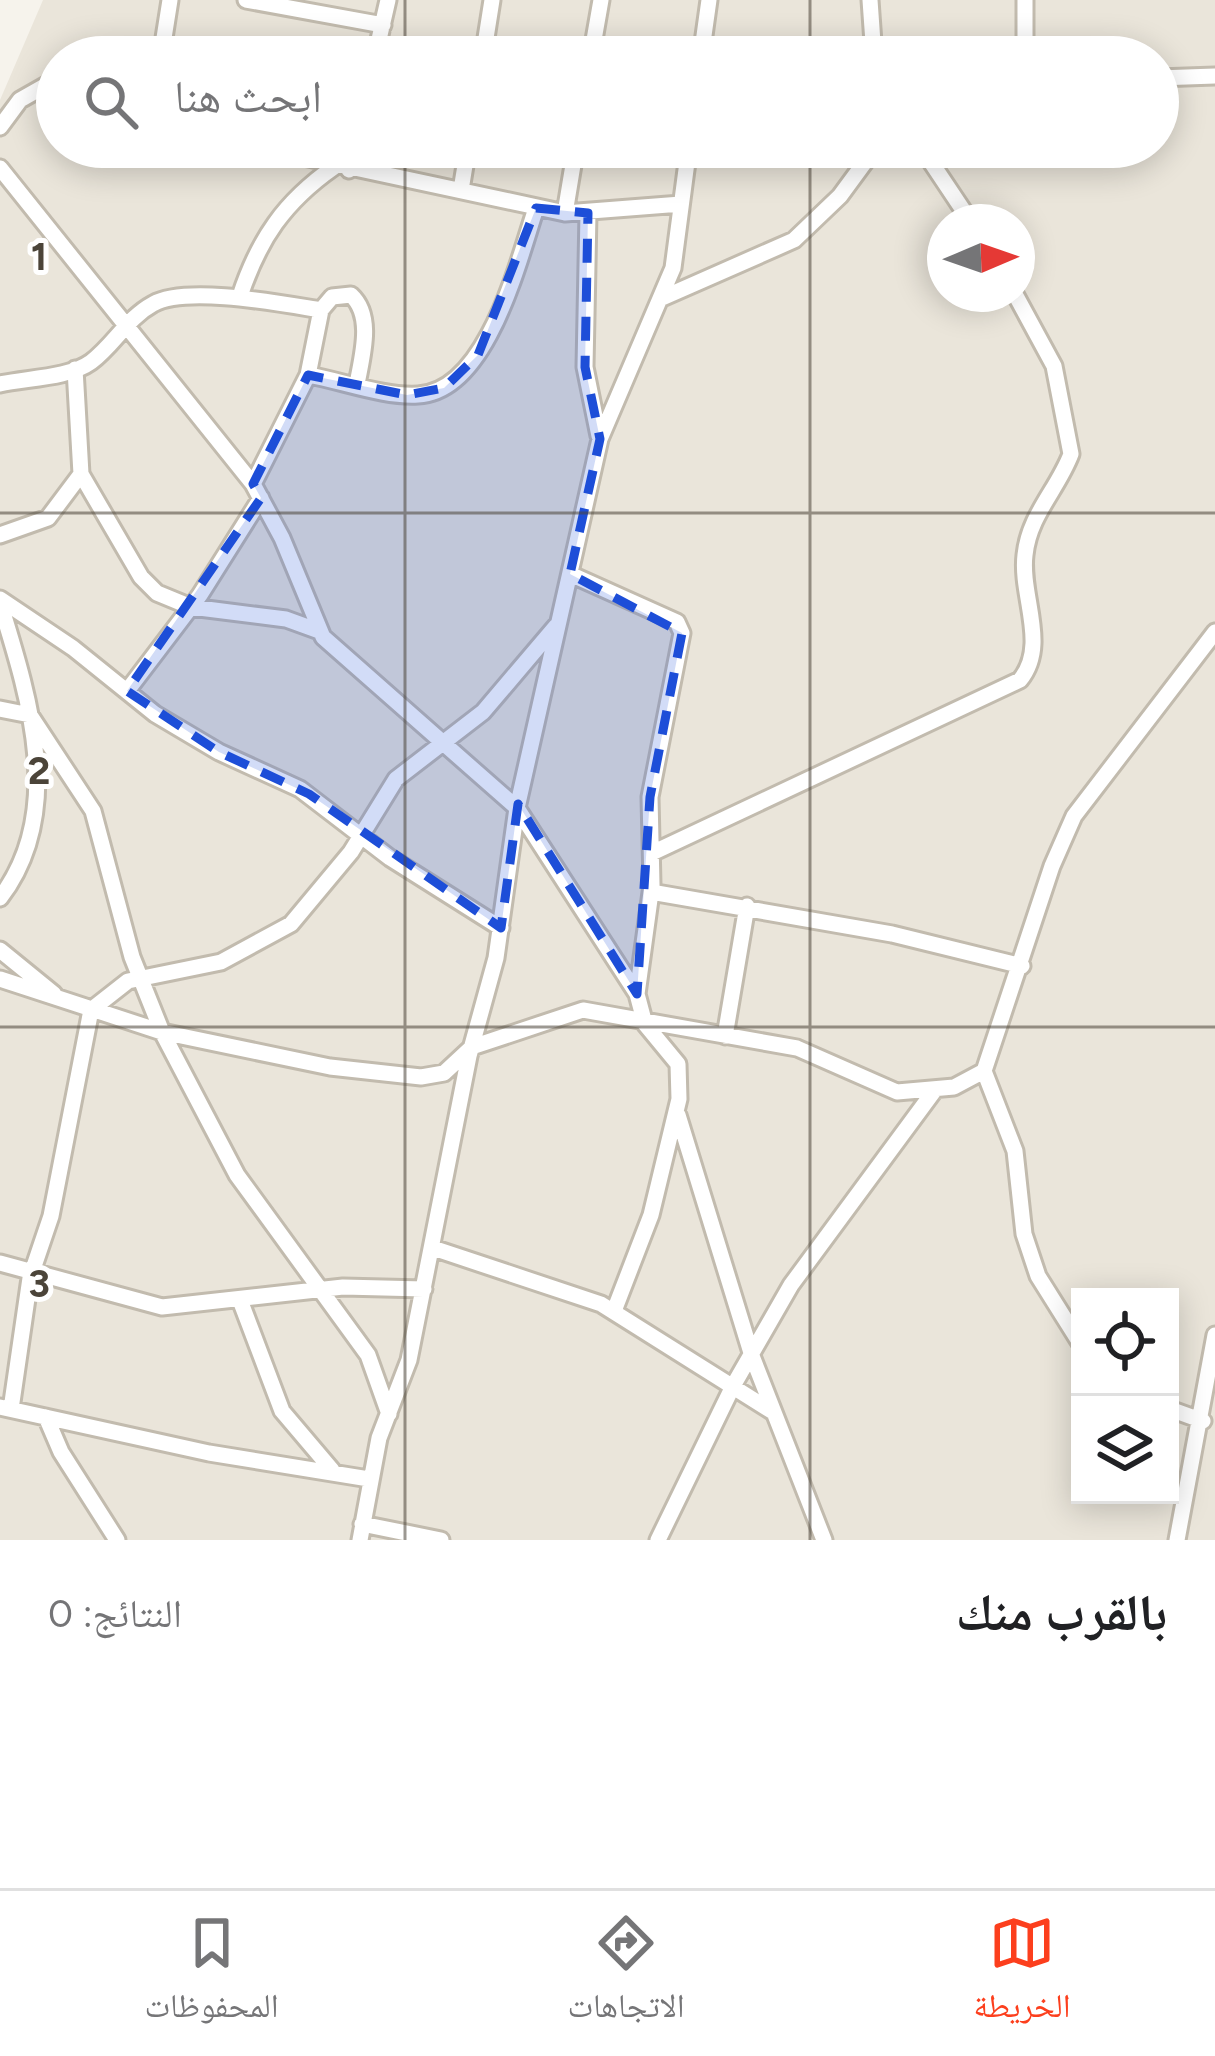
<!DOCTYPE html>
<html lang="ar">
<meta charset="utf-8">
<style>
:root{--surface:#fff;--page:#f6f6f6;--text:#202124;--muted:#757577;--line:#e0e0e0;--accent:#fc3f1d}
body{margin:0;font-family:Figtree,"Noto Naskh Arabic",sans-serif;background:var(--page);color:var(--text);direction:rtl}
.controls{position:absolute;right:36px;bottom:36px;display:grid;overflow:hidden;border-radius:0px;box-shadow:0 6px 30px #0003}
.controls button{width:108px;height:108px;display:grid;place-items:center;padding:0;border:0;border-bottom:3px solid var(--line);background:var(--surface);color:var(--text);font:60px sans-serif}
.compass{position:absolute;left:927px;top:204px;width:108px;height:108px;border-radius:50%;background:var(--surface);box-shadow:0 6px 30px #0003;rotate:88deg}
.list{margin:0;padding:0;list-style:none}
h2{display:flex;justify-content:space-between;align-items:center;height:156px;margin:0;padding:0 48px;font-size:51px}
h2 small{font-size:39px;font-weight:400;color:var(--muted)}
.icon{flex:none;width:66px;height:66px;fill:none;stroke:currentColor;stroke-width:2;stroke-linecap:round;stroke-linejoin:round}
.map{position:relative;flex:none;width:1215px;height:1540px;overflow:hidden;direction:ltr}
.search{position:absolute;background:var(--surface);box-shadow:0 6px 30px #0003;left:36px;right:36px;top:36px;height:132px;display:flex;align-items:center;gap:30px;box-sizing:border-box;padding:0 42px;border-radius:66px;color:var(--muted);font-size:45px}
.sheet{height:348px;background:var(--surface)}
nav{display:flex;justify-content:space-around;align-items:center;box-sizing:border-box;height:168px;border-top:3px solid var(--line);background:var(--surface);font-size:33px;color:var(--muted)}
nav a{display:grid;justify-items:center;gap:6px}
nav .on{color:var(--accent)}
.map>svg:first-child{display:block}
</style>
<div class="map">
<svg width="1215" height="1540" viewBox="0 0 1215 1540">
<rect width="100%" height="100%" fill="#f6f3ec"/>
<path fill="#eae5da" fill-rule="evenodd" d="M43,0H1215V1540H0V100ZM57,57H1158V147H57ZM945,222H1017V294H945ZM1080,1297H1170V1495H1080Z"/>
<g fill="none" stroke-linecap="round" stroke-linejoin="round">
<g stroke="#c2bbae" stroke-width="21">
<path id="minor" d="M246,0L383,25
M870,0L874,57
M1025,0V57
M703,49L745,57
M161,57L170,0
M375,57L388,0
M483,57L492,0
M591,57L601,0
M701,57L709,0
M1158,78L1215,76
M0,127L20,100L57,79
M257,147L565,213L681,204
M921,147L971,222
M0,168L253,484L282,538L323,637L517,808L637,994
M349,170L354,147
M461,190L468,147
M565,213L576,147
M588,213L585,367L599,436
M240,296C259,239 284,202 334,167
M660,299L794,240L840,196L876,147
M75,369L81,474L141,577L157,593L191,607L286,619L319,631
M308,375C343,381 383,397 418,395C487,392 518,262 536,208
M0,384C27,378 69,378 91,362C114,345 127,318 153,304C186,285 283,304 321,310
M253,484L308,375L321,310L332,297L351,295C374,316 362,356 357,384
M0,535L48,518L81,474
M570,574L677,622L682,633L650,797L652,885L637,994L645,1024L678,1064L679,1099L651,1215L614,1311
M0,599L73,648L155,714L219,752L300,789L390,858L501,928
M0,603C29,697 66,812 0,898
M127,691L200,595L261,498
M0,709L30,715L93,811L132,957L162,1032L237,1175L368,1355L389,1414
M652,853L1020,680C1049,645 1020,596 1025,555C1029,515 1058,489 1071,454L1054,366L1015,294
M651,892L892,934L1022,966
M0,950L54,994
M0,979L162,1032L330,1067L421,1077L444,1073L472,1047L583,1010L797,1048L897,1092L954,1087L984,1071L1052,866L1074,816L1215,632
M725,1036L747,906
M984,1071L1015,1151L1024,1234L1038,1276L1080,1343
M678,1115L752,1356L824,1540
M433,1248L601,1304L773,1412
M0,1263L162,1307L343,1287L424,1289
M240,1300L282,1411L332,1470
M0,1407L209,1453L369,1479
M11,1409L30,1278L51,1216L91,1010L128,981L221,962L291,924L351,852L396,779L483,712L556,626
M1170,1409L1203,1421
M46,1417L61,1452L117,1540
M362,1524L441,1540
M360,1540L379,1438L409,1360L469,1056L496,958L517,808L600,439L673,268L689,147
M658,1540L733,1386L791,1285L934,1091
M1177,1540L1215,1335"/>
</g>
<use href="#minor" stroke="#fff" stroke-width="15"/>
</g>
<path fill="#1d4ed8" fill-opacity="0.2" stroke="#1d4ed8" stroke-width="9" stroke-dasharray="24 15" stroke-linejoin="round" d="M536,208L588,213L585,367L600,439L570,574L682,633L650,797L637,994L518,804L501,928L309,794L219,752L127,691L261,498L253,484L308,375L407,395L444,388L478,355Z"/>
<path fill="none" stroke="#4b4439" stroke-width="3" stroke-opacity="0.55" d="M405,0V57M810,0V57M405,147V1540M810,147V1540M0,513H1215M0,1027H1215"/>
<g font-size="39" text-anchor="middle" font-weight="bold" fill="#4b4439" stroke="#fff" stroke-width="10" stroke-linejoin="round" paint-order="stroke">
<text x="39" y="270">1</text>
<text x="39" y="784">2</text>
<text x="39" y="1297">3</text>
</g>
</svg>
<div class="controls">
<button><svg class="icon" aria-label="locate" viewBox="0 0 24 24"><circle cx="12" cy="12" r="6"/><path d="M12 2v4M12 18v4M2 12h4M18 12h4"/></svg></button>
<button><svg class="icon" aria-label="layers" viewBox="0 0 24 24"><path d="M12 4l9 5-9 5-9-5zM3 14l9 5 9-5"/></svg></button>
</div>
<svg class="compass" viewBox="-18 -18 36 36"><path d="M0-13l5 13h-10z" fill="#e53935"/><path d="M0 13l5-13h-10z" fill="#757577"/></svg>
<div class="search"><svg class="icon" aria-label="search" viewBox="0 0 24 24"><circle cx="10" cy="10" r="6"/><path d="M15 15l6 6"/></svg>ابحث هنا</div>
</div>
<section class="sheet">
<h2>بالقرب منك<small>النتائج: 0</small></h2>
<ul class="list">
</ul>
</section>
<nav>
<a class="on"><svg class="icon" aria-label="map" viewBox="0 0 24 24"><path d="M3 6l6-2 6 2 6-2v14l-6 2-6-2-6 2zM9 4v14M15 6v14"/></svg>الخريطة</a>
<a><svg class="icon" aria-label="directions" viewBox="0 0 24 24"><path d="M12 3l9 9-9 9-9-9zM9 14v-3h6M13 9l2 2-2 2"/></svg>الاتجاهات</a>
<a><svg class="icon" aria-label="saved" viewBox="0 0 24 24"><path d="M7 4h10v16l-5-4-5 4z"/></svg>المحفوظات</a>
</nav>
